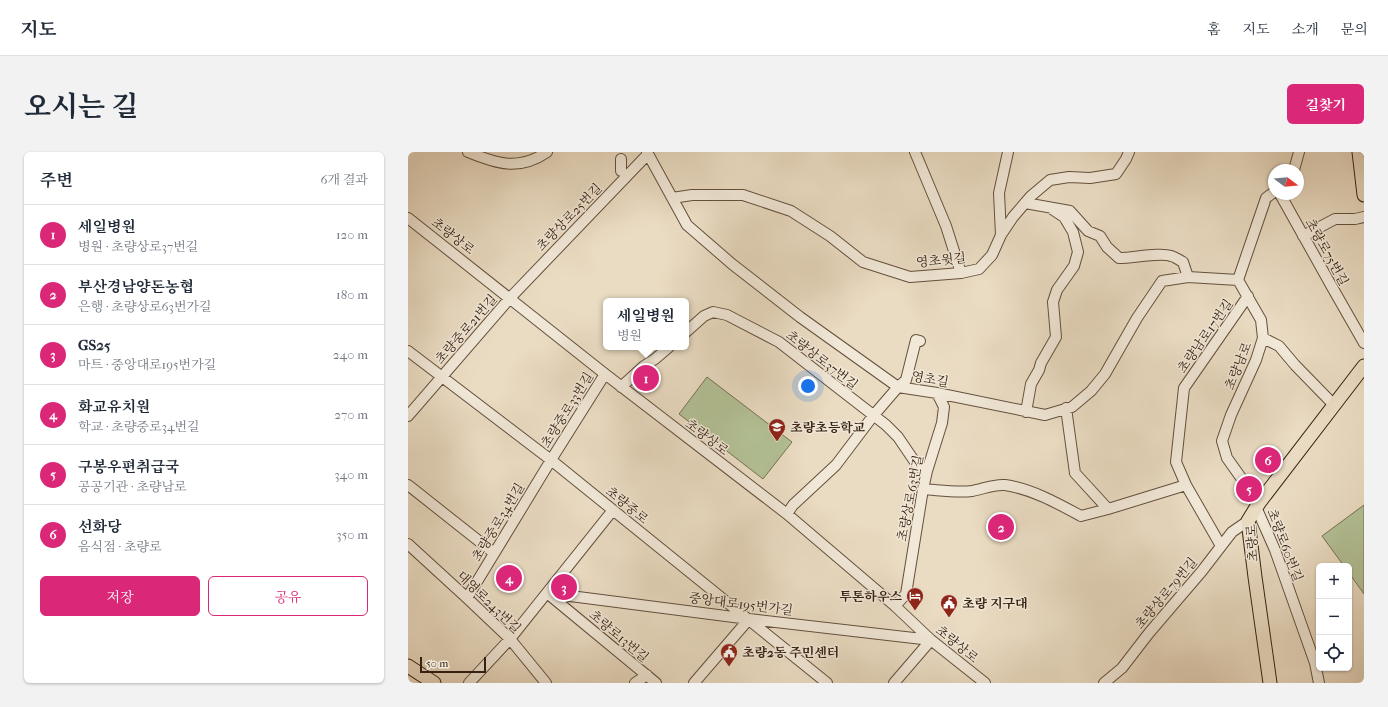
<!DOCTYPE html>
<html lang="ko">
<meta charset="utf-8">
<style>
:root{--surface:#fff;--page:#f2f2f3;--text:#1f2937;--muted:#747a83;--line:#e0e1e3;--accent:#db2777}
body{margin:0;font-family:"IM FELL French Canon","Noto Serif KR",serif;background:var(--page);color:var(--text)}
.controls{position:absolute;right:12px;bottom:12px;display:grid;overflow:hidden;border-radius:6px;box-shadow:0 1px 3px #0004}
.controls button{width:36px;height:36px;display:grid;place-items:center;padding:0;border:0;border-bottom:1px solid var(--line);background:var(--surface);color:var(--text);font:20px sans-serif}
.compass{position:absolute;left:860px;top:12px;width:36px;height:36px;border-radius:50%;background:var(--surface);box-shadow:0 1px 3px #0004;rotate:106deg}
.scale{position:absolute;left:12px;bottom:10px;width:66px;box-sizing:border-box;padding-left:4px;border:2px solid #372112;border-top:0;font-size:11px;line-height:14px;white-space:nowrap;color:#372112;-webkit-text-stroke:3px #f1e8d8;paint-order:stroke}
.you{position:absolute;left:400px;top:234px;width:14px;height:14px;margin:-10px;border:3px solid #fff;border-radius:50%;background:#1a73e8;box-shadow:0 0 0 6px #1a73e833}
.badge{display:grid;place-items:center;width:26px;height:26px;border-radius:50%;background:var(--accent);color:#fff;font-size:13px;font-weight:700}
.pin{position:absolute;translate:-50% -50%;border:2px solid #fff;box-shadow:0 1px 4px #0006}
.popup{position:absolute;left:195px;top:146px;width:86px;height:52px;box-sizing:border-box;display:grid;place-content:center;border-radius:6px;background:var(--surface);filter:drop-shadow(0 1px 3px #0005);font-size:13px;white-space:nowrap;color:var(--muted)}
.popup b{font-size:15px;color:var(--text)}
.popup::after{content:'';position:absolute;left:50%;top:100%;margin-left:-8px;border:8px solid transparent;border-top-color:var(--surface)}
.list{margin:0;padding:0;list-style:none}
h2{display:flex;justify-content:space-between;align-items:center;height:52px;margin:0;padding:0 16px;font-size:17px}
h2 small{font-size:13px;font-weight:400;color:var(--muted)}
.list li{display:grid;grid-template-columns:26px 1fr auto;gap:12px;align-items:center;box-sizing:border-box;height:60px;padding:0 16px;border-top:1px solid var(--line)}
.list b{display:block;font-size:15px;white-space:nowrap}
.list p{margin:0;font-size:13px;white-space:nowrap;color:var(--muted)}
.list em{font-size:13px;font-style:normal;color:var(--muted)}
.actions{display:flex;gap:8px;padding:12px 16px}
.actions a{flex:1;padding:9px 0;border:1px solid var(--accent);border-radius:6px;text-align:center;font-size:14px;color:var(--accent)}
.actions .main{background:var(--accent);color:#fff}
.icon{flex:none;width:22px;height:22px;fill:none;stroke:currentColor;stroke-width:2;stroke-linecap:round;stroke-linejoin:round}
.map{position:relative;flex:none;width:956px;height:531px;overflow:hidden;border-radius:6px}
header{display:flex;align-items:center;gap:24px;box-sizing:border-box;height:56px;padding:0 20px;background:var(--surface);border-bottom:1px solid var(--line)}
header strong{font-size:19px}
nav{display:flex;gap:22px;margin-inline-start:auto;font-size:14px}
.intro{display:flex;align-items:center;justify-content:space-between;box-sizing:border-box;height:96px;padding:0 24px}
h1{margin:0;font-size:28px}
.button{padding:10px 18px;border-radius:6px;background:var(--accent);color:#fff;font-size:14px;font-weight:700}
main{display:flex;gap:24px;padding:0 24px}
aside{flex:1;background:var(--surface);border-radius:6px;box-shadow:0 1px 3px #0004}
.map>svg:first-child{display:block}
</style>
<header>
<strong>지도</strong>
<nav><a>홈</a><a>지도</a><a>소개</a><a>문의</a></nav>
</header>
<div class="intro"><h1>오시는 길</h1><a class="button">길찾기</a></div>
<main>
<aside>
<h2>주변<small>6개 결과</small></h2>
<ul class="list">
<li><span class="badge">1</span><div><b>세일병원</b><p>병원 · 초량상로37번길</p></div><em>120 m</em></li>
<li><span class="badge">2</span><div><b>부산경남양돈농협</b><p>은행 · 초량상로63번가길</p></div><em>180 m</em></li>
<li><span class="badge">3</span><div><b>GS25</b><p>마트 · 중앙대로195번가길</p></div><em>240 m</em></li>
<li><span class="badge">4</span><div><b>화교유치원</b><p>학교 · 초량중로34번길</p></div><em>270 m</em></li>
<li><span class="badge">5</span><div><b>구봉우편취급국</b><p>공공기관 · 초량남로</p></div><em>340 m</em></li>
<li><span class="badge">6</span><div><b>선화당</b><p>음식점 · 초량로</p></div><em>350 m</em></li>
</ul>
<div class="actions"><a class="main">저장</a><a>공유</a></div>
</aside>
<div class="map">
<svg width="956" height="531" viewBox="0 0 956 531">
<rect width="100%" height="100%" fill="#eadcc3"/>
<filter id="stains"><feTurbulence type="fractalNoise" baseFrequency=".005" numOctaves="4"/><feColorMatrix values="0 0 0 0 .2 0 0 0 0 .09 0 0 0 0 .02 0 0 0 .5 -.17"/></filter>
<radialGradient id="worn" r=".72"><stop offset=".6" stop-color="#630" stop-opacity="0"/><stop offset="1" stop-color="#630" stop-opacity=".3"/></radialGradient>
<path fill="#b3c196" stroke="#757154" d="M299,225L384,290L355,327L271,262Z
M956,353V442L941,421V414H936L914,384Z"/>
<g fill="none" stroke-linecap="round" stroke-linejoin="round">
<g stroke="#64503e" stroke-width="12">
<path id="minor" d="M60,0C89,12 111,19 139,0
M239,0L279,73L324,112L392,165L490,235L529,241L637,263L664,255L683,239L697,222L729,166L754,129L780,125L830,128
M507,0L538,74L553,121
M213,7V19
M886,18L891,0
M872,42L924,135L956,191
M264,46L284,43H335L383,59L422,84L455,110L502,125L553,121L571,117L584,103L593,83L605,65L623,44L642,28L661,25L682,26L708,22L718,7L721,0
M617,51L662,59L680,79L692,84L699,95L711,106C725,106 752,100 763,104C767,105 771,108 775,110L780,125
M0,66L197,222L379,362L487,454L523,488L577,531
M593,83L591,41L600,0
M895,84L927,67H947L956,65
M278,180L296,164L305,160L319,163L371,190L478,273L490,285L509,313L519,319
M855,186L871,194L887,213L926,253
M0,199L143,308L419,531
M213,235L236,214L247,207L261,195
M658,256L667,321L700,357
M618,260L623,232L631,218L633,211L648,185L645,150L649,138L666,114L670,100L665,80L656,65L644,57
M0,264L102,146L240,2
M0,333L86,401
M515,337C531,338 548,341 564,339C575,337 586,332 597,333C624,337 649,351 673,364L700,357L778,333
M851,351L819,306L814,289L823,263L848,208L855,186L853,168L830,128L858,46L866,40
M848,355L867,398L907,511L911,531
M379,362L385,353L428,313L465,264L490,235L498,228L508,188L512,189
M0,392L59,446L102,487L138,531
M813,394L778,333L768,310L776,236L840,144
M139,441L341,467L523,488
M139,441L248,531
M59,446L143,308L197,222
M487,454L498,442L515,337L519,319L534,271L536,255L529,241
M61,531L102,487L205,358
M227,531L239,523
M286,531L341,467
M486,531L523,488
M696,531L714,516L741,481L794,419L824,380L840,369"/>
</g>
<g stroke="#372112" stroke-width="15">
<path id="major" d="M951,0L956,43
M0,514L26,531
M862,531L847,425L840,369L851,351L956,214"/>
</g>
<use href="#minor" stroke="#f1e8d8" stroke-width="10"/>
<use href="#major" stroke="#eadcc3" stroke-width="13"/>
</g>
<defs>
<g id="school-pin" transform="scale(0.9)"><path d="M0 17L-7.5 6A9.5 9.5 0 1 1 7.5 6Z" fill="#8f2418" stroke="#f1e8d8"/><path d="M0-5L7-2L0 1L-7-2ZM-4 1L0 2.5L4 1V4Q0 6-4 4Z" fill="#fff"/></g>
<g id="hotel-pin" transform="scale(0.9)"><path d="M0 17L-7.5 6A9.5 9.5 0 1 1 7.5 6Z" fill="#8f2418" stroke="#f1e8d8"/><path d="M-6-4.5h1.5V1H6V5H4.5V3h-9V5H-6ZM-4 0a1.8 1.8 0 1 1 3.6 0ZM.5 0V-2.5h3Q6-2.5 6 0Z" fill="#fff"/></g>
<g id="civic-pin" transform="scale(0.9)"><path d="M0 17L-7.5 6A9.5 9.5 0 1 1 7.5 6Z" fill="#8f2418" stroke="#f1e8d8"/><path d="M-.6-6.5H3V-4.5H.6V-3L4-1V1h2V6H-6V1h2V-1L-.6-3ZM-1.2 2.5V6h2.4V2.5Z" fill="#fff"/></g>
</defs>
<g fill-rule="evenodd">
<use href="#school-pin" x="369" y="275"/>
<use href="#hotel-pin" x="507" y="444"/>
<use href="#civic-pin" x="541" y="451"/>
<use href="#civic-pin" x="321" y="500"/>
</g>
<g text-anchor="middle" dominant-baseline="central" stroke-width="3" stroke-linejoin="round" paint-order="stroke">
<g font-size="13" fill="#372112" stroke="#f1e8d8">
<text transform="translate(161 65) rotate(-46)">초량상로25번길</text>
<text transform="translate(45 84) rotate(38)">초량상로</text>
<text transform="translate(919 100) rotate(61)">초량로75번길</text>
<text transform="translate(533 108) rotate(-6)">영초윗길</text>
<text transform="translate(58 177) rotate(-49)">초량중로21번길</text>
<text transform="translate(797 184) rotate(-55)">초량남로17번길</text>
<text transform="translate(414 208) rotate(38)">초량상로37번길</text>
<text transform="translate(830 214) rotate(-68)">초량남로</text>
<text transform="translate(522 227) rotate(10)">영초길</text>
<text transform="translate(159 258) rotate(-58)">초량중로33번길</text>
<text transform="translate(299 285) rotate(37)">초량상로</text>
<text transform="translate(502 346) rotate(-79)">초량상로63번길</text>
<text transform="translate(219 353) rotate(39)">초량중로</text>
<text transform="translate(90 370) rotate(-59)">초량중로34번길</text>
<text transform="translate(844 391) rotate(-94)">초량로</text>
<text transform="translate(877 393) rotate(69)">초량로60번길</text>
<text transform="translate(758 441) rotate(-50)">초량상로79번길</text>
<text transform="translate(81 450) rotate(44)">대영로243번길</text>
<text transform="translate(333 452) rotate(7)">중앙대로195번가길</text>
<text transform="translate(211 484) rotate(40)">초량로13번길</text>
<text transform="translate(549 492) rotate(39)">초량상로</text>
</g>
<g font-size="13" font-weight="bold" fill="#372112" stroke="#f1e8d8" text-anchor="start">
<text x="382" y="275">초량초등학교</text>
<text x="494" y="444" text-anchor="end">투톤하우스</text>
<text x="554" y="451">초량 지구대</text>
<text x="334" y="500">초량2동 주민센터</text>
</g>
</g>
<rect width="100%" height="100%" filter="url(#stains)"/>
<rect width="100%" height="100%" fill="url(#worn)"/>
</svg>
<div class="controls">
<button>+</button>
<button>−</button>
<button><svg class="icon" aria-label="locate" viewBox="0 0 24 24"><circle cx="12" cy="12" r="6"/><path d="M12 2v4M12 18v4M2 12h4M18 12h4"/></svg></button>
</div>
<svg class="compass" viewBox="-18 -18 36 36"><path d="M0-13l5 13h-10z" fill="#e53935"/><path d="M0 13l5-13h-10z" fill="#747a83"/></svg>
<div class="scale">50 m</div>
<div class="you"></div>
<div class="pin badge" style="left:238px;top:226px">1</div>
<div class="popup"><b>세일병원</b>병원</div>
<div class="pin badge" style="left:593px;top:375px">2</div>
<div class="pin badge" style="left:156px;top:435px">3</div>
<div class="pin badge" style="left:101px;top:426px">4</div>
<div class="pin badge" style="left:841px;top:337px">5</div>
<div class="pin badge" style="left:860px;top:308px">6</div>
</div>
</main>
